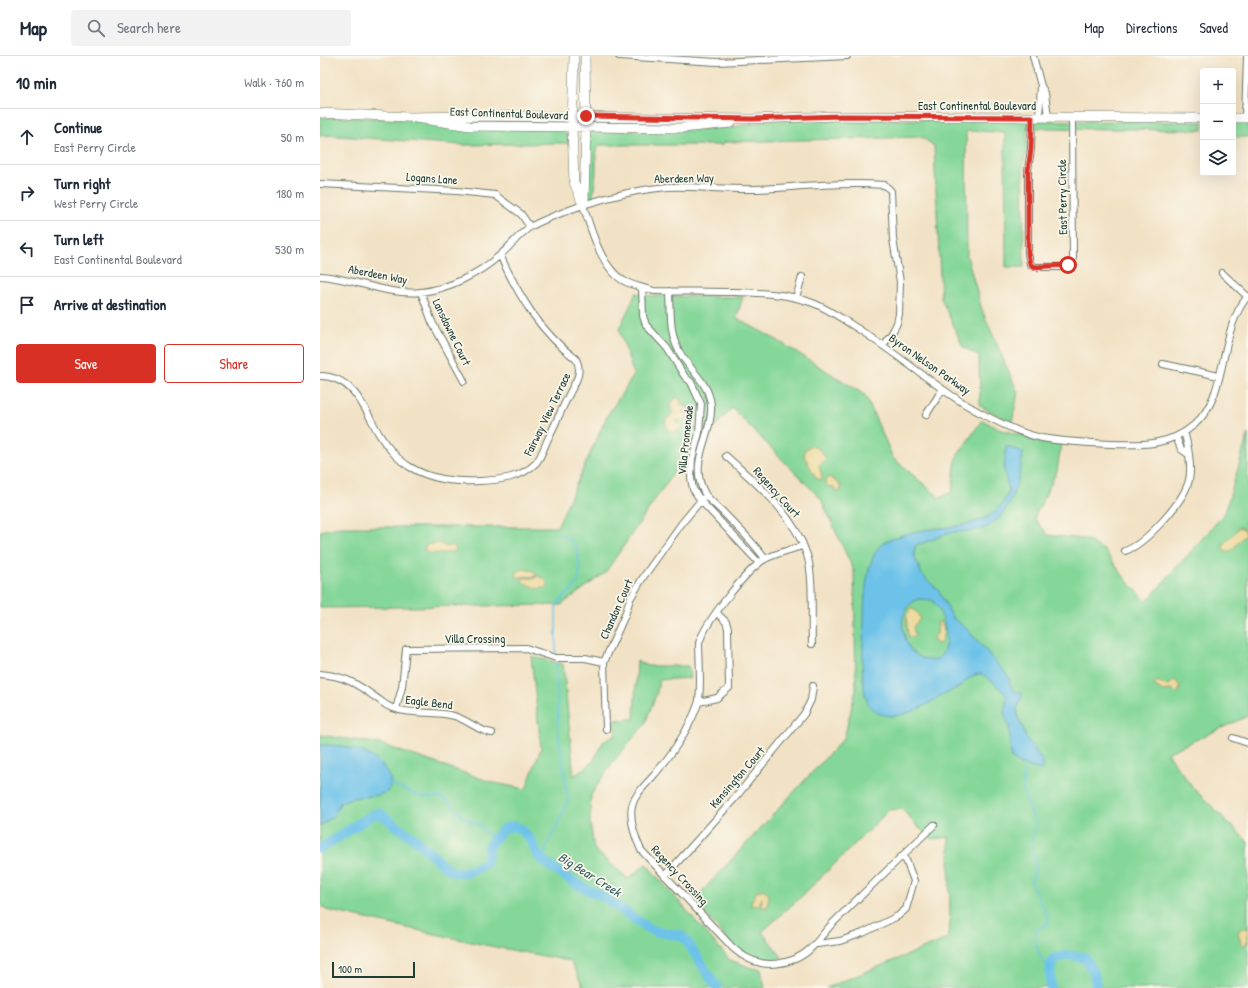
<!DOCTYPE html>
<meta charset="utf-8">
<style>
:root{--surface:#fff;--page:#f2f2f3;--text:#1f2937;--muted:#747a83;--line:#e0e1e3;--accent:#d93025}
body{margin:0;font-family:"Patrick Hand",sans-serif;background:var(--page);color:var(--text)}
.controls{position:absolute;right:12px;top:12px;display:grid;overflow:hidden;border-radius:4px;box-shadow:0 4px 16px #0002}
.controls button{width:36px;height:36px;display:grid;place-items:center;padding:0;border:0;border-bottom:1px solid var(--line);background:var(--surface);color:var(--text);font:20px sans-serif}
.scale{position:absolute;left:12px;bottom:10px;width:83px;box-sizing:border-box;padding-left:4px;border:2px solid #1f3d34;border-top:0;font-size:11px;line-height:14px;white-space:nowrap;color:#1f3d34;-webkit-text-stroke:3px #fbf7ec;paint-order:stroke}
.stop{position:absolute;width:12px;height:12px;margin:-9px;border:3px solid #d93025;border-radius:50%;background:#fff}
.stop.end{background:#d93025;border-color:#fff;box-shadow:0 1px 4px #0008}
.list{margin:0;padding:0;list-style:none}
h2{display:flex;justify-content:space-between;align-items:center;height:52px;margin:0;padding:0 16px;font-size:17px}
h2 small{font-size:13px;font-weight:400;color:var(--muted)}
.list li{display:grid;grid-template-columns:26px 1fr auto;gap:12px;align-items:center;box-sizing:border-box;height:56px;padding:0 16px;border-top:1px solid var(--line)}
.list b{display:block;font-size:15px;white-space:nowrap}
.list p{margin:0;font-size:13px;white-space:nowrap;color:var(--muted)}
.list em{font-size:13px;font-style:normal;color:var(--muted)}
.actions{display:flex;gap:8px;padding:12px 16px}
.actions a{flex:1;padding:9px 0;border:1px solid var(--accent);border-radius:4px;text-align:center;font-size:14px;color:var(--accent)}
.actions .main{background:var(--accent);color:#fff}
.icon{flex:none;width:22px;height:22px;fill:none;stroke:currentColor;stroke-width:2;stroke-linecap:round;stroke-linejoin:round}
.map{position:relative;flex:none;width:928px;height:932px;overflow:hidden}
header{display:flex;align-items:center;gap:24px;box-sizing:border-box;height:56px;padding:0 20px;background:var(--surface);border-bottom:1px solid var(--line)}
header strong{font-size:19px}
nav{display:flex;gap:22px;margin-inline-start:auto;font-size:14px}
.search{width:280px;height:36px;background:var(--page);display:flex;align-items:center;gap:10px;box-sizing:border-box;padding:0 14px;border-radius:4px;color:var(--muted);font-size:15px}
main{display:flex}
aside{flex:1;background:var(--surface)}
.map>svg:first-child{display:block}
</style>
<header>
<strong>Map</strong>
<div class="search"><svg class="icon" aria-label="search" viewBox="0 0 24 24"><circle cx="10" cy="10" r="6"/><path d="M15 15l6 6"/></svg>Search here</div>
<nav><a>Map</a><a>Directions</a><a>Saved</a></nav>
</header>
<main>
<aside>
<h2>10 min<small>Walk · 760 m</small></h2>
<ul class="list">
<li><svg class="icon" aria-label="ahead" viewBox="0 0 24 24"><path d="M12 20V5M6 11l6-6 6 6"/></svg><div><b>Continue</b><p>East Perry Circle</p></div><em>50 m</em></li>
<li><svg class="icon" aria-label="right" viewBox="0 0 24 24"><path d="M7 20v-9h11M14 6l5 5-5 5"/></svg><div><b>Turn right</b><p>West Perry Circle</p></div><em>180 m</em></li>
<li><svg class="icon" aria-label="left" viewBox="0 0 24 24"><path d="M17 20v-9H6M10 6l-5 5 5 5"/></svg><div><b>Turn left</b><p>East Continental Boulevard</p></div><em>530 m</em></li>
<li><svg class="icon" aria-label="arrive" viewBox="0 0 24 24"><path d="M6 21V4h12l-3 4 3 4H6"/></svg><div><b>Arrive at destination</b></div></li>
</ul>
<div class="actions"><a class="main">Save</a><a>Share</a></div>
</aside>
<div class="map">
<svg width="928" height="932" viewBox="0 0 928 932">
<rect width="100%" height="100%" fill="#fbf7ec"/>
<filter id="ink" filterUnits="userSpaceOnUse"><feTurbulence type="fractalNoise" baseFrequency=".025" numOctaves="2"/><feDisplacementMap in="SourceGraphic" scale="8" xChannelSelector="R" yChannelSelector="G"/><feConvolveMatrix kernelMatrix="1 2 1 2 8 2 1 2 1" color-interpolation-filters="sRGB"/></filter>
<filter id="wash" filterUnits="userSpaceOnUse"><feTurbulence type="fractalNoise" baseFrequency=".012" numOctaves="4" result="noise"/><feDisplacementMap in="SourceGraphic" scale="16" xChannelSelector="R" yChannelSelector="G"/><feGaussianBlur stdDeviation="0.9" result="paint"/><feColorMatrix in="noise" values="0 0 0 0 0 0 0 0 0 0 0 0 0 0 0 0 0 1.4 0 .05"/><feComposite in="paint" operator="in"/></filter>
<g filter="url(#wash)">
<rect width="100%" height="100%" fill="#f2e2c5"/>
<path fill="#85d799" stroke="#528a66" d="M0,61L79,63L242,74L248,80L249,87L144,89L3,79L0,81Z
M490,63L883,66V74L707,72V95L703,108L704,211H686L685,76L646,75L647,200L662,254L698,337L692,366L660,350L659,300L643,291L621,242L614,90L602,81L405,86L403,89H281L276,93V116L273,141L270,143L266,140L267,78L273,75H352L414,71L449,64Z
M913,66H928V81H914Z
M316,237L331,240L423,241L416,262L457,284L545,339L573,402L620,442L632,436L636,402L662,364L681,374L741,388L737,415L714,462L728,479L765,483L784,494L807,525L827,545L905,457L928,378V660L847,697L872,731L928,786V932H506L627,883L630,869L629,781L612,783L598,771L582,753L569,754L484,838L442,876L462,901C454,904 444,907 435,904C413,896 390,862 374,844L524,682L536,634L534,515L501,443L412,352L356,413L285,517L241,549L0,552V475L19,471H237L287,360L314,319L299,273Z
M211,600L243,608L254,720L273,706L283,686L296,679L294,664L314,663L317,605L327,610H368L370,622L339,624L337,636L325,668L292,707L271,739L270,765L274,793L308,823L326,808L410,904L432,912L441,913L445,932H264L250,905L165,889L6,854L0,847V679L60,688L174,727L206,733L221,692Z"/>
<path fill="#eeda9e" stroke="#868c69" d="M356,341L361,344V350H368V354L362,356L368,357L369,360L365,364H357L356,367L361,368L363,371L352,377L348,374L345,366L353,356L350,350Z
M492,390L499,393L506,402L499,409L502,421L501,424L496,422L484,400L485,393Z
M510,421L520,429L521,435L516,436L514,431L506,430L505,424Z
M919,471L924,473L925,479L911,495H905L903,492C904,483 915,479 919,471Z
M119,487L126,491L133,489L136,493C133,498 109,499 104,495L106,489Z
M202,513L214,515L216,520L212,521L205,520L197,522L196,517Z
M218,520L223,522L228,527L227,531L219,533L202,526L203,522H215Z
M591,552L597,556L600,563L593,571L595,579L591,582L588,580L586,560Z
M620,565C626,571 623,580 621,587L617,588L613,582L617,578L618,566Z
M855,624L860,630L859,636L857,637L851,634L843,635L834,629L837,625L848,630Z
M444,833L449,839L447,851H441L442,842L439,849H431V846L437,835Z
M924,871L928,873V884L924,890L921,888L918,875Z"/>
<path fill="#6dc2e9" stroke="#46808e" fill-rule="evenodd" d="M686,390L703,396C700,423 690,464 662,473C652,476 644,475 634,476C623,478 611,485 599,488L595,490L594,499L602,519L618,534L633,562L646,572L690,622L689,626L694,635L703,638L697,652L698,662L703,671L705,680L723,705V712L721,714L699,708L691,702L689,669L684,657L687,641C683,634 669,622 662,618C649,618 648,625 639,631C637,633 633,633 631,635C608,646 573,675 549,650C539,626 543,594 544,568C544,547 545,509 559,491C563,486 571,483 577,481C615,465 673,481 689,435L684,414ZM598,543L612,544C634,567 632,625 592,596C581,579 576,553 598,543Z
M0,689C23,688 59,695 69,720C71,725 71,729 68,735L59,739L32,742L21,746L13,760L0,770Z"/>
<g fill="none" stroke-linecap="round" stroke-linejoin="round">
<path stroke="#6dc2e9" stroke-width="1.5" d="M236,598V552C239,541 250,538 256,529C262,521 260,494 253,487C249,483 243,480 238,477
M707,709L703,724V735L715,767L711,788L716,811L711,827L728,862V868L717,873C712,890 720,901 730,915
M70,728L102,741H119L128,745L144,762L160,769L169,779L170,788
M223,805L226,790L235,774L248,744L239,682L236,607"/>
<path stroke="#6dc2e9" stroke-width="10" d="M0,793L52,759L60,757C72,768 85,775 97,785C122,806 132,831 166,806L170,788L183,773L193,770L201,773L212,786L218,800L230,810L258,829L285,842L325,870L337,876L360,879L366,884L397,932
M731,932L730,915L733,903C744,899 753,898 765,902C772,912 777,920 775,932"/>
</g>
</g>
<g filter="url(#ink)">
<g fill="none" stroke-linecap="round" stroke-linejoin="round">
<g stroke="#697767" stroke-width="8">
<path id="street" d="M299,0L397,6L527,0
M713,0L721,30L725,37L728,61
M712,61L711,93L708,114V197L710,208L714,211H744L748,209L753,203L752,61
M719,61L721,30
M925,62L927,0
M0,128L137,135L175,139L201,158L210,171
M263,149C271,173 281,212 304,225C314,230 324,232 334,235C361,235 388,236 414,236C440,237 466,237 490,246C505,251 518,260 532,269C563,288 591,311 621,332C645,350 692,376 722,382C745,386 768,387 791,388C821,389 850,390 874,369C910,338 897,276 928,240
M902,217L927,240
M0,220C34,222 66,240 101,236C129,233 158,218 179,200C190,191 198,179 210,171C222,164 249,154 263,149C288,141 322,133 348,131C377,130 407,134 436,133C479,131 522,126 565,129L571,135L573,183L580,226L579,258L577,267L572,277L563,289
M322,232L323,260L326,269L347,292L365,321L371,326L381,348L379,377L372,403L371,422L373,433L381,445L439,507
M350,235C351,255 349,277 359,295C369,314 389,326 391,349C393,380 367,406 385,438C389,444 397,450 402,455C417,471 433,485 445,503
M101,236L112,266L144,325
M476,242L482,221
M843,308L899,320
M0,320C34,320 45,354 59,378C66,390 78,404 90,411C112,424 135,426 160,425C181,424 201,422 216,407C221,401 224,392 227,385C237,365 245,345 256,325C260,317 260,311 256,303C220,276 198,239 180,199
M606,359L622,334
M856,381L861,393L868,398
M406,400C437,428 474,458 487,499C494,520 491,564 492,588
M482,490C470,494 456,497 445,503C426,514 385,567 379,587C379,601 382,637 378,648C369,673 352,698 335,718C327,728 315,737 312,750C309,765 315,781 321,794L413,892C432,909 451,912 475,903C494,895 501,878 515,865C548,833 581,801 614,769
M805,495C825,488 864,446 869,424C872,411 868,388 864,376
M0,618C24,620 36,627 55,641C60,644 65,649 70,651C92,660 114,654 134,660C150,665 158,675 172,677
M379,646L397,642L409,632L408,572L406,566L397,557
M76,653L82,631L86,593L206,592L236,602H265L284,606
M286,673L284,606L305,559L310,543L324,520L362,467L382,443
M913,682L928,687
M345,820L415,742L484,658L491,644L493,630
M497,888L520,885L543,877L578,860L586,853L594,825L584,799"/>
</g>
<g stroke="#697767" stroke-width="10">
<path id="secondary" d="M254,0L252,71L254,126L263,149
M0,57L89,61L150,70L362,72L411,67
M89,61L151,60L432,63L521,60L883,62
M913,62H928
M264,145L266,71L265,0"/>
</g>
<use href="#street" stroke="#fff" stroke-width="6"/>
<use href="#secondary" stroke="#fff" stroke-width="9"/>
</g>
</g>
<g fill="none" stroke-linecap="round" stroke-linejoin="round" filter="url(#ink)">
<path stroke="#d93025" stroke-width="5" d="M266,60L432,63L521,60L712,61L711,93L708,114V197L710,208L714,211L748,209"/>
</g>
<g text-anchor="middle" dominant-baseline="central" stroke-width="3.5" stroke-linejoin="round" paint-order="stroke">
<g font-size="12" fill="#1f3d34" stroke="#fbf7ec">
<text x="657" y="49">East Continental Boulevard</text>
<text transform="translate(189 57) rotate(2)">East Continental Boulevard</text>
<text transform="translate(112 122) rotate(4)">Logans Lane</text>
<text transform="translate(364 122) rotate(-1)">Aberdeen Way</text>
<text transform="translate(742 141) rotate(-91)">East Perry Circle</text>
<text transform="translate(58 218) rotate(11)">Aberdeen Way</text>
<text transform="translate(132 276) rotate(64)">Lansdowne Court</text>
<text transform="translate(610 308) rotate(35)">Byron Nelson Parkway</text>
<text transform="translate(227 358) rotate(-64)">Fairway View Terrace</text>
<text transform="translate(365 384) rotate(-84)">Villa Promenade</text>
<text transform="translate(457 436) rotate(48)">Regency Court</text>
<text transform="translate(296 553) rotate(-66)">Chandon Court</text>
<text x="155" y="582">Villa Crossing</text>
<text transform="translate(109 646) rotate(7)">Eagle Bend</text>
<text transform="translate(417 721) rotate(-49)">Kensington Court</text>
<text transform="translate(360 819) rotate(47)">Regency Crossing</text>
</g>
<g font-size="13" font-style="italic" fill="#325e61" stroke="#fbf7ec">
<text transform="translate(270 818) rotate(32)">Big Bear Creek</text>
</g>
</g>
</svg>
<div class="controls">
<button>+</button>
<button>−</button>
<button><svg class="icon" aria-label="layers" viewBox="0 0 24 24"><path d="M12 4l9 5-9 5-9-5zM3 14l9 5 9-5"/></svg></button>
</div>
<div class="scale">100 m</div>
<div class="stop" style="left:748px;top:209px"></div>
<div class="stop end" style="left:266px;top:60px"></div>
</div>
</main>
